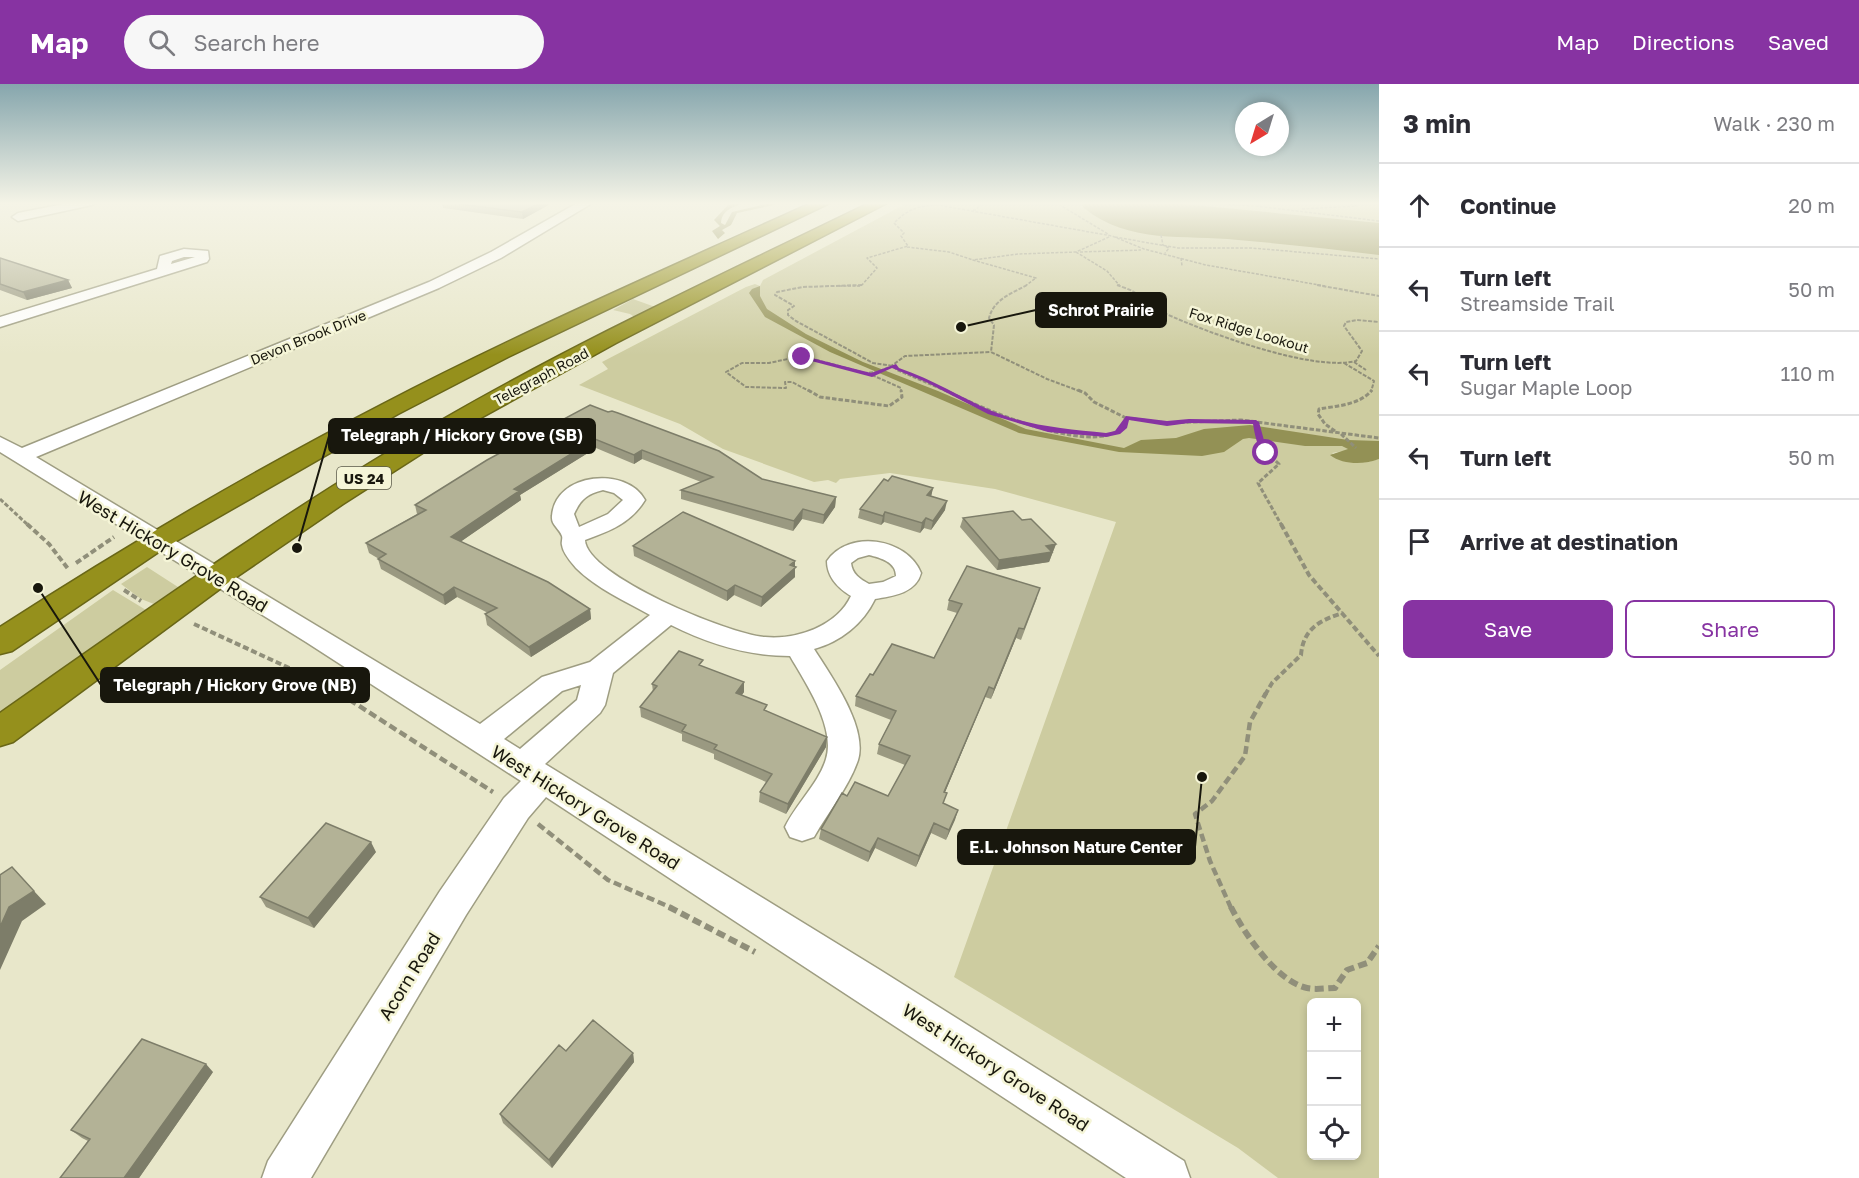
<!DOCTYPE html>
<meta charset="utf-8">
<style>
:root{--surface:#fff;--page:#f7f7f7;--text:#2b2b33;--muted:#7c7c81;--line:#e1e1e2;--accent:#8733a2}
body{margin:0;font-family:"Golos Text",sans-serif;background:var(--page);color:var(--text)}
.controls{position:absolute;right:18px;bottom:18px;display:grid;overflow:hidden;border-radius:9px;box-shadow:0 3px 9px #0003}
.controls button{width:54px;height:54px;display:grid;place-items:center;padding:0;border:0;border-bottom:2px solid var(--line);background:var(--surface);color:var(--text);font:30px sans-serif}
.compass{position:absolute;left:1235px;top:18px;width:54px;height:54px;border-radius:50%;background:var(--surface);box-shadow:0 3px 9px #0003;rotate:218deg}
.stop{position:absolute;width:18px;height:18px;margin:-14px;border:4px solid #8733a2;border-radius:50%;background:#fff}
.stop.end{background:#8733a2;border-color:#fff;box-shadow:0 2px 6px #0008}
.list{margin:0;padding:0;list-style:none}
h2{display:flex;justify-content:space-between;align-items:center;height:78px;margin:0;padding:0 24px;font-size:26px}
h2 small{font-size:20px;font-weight:400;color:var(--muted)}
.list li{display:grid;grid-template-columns:39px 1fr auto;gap:18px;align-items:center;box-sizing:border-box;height:84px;padding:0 24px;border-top:2px solid var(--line)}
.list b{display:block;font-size:22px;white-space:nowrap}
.list p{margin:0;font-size:20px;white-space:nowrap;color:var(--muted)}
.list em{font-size:20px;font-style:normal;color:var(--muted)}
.actions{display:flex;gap:12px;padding:18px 24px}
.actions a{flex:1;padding:14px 0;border:2px solid var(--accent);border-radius:9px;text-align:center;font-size:21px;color:var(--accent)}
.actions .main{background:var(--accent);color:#fff}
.icon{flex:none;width:33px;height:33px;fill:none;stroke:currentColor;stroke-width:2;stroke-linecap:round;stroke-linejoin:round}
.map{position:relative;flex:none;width:1379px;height:1094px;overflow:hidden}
header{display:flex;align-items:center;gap:36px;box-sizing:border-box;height:84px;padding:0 30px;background:var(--accent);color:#fff}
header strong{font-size:28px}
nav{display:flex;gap:33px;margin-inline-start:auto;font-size:21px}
.search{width:420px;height:54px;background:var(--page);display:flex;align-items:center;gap:15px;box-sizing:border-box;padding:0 21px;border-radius:33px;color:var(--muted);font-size:22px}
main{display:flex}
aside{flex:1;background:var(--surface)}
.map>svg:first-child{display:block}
</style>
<header>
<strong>Map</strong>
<div class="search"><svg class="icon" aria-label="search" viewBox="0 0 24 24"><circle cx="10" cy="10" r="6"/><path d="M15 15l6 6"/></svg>Search here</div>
<nav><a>Map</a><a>Directions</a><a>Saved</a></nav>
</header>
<main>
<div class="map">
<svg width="1379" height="1094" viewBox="0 0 1379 1094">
<rect width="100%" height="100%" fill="#e8e7ca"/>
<path fill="#cdcca0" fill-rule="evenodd" d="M909,118H1379V361L1332,369C1347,379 1361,381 1379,375V1094H1278L1238,1064L954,893L1116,438L995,405L890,389L840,395L836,399L828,396L814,398L723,365L680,340L579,301L608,285L602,278L746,203L755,200L760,202L763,196ZM1312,918H1356V1072H1312Z
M633,215L658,224L636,234L630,230L613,226Z
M147,483L178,503L154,520L141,515L121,500Z
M113,506L146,526L0,628V586Z"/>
<path fill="#939155" d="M740,118H746C734,123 722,125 721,139L725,141L732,128L774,118V121L737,129L731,141L722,146L725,149L718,155L712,147L720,142L714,136L728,121Z
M1085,118H1163L1379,139V171C1332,165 1285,160 1238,156C1184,150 1130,161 1084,124L1082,121Z
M760,202V212L767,225L806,250L863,278L938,307L1026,345L1124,364L1141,356L1176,354L1204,345L1250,341L1348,356L1379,357V375C1364,381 1343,381 1330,371L1348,365L1342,362H1305L1249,354L1243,355L1224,368L1202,372L1119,368L1019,349L830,268L765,233L749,209L752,205Z"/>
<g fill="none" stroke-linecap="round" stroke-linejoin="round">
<g stroke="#9e9d82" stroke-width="3">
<path id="minor" d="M74,118H98L92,121L18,137L12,133L18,129Z
M579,118H594L501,174L439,204L36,373L480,640L542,593L590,578L650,531C625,517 596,504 576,484C571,478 563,469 562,461C561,458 563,455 562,452C559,444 551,441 552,432C555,388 627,382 645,416C631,439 610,447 585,456C586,492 731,551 765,553C797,556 837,542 851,512C838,504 827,493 827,477C849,445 907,454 921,489C916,509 893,512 875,515C863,540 840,558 814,565C831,592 868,643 858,676C849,703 828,728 814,753L802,757L790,753L785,743C796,720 819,699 826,675C836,643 805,598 790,572C747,572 709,560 671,541L613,589L605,621L600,629L545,680L880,886L1184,1077L1190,1094H1126L546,713L528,734L466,831L311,1094H262L268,1077L440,807L504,714L521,697L306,558L13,376L0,368V353L22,364L429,198L491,168ZM603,406L614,409L623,416L608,430L579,443L574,430C581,415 587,410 603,406ZM869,471C881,474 896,478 896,492L883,498L869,500C860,495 852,490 851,479L858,474ZM581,601L577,616L520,665L504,655L562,607Z
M184,165L208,167L209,175L207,178L0,243V233L157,185L160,172ZM184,173H195L171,180L172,177Z"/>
</g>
<g stroke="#696617" stroke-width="3">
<path id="highway" d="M813,118H832L508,273L398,330L166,463L12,567L0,570V543C124,463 251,388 383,320C523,247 669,184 813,118Z
M871,118H889L616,259L457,347L343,420L232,496L13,658L0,662V629C144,528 288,425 440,337C580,256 726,189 871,118Z"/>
</g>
<path stroke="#908f7a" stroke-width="1.5" stroke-dasharray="3 1.5" stroke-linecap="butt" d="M1055,118L1108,150
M1188,118L1256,122L1379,137
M1302,125L1357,122L1344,118
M973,126H976L982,118
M1161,151L1163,161L1169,164L1165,169
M1115,153L1178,164H1252L1379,175
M907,163L949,168L973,176
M1076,168L1107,187L1120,202
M1080,168L1141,166
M1181,174L1182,182
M839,202H861L877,184L867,174L908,162L901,152L904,149L894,139C908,125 918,122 938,121L1112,152L1144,165L1206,181L1325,202
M1025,202L1036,194L973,176L1018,170L1076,168L1111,152"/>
<path stroke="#908f7a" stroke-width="2" stroke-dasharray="4 1.5" stroke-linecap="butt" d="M862,201L803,203L777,208L775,211L794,222L788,226V231L796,237L873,279L893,282L897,286L948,308
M1027,201C1011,210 994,215 989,234L994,241L991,268L1047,295L1082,308
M1117,201C1122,203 1129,205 1134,208C1144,215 1152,224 1164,229C1206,248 1312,288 1356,277L1362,267L1344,242L1346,238L1357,236L1379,238
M1317,201L1379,212
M1354,278L1366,286
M1344,279L1374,297L1371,308
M872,291L901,304V308
M811,308L792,298H785L786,304L746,303L726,288L742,279H769L797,273L817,276L865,289L877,288L890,283L905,272L991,268"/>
<path stroke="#908f7a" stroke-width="3" stroke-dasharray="4.5 2" stroke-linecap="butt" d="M808,306L820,313L889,322L902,313L901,306
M945,306C973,321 1114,384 1126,334
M1078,306L1085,309L1094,318L1126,334L1167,339L1241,336L1379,354
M1256,338L1263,365L1279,380L1258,399L1282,442
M1335,347L1325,340L1318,330L1319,325C1336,322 1360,321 1372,306
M1341,350L1356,364
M0,415L29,442"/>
<path stroke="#908f7a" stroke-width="4" stroke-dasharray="6 3" stroke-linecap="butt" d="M27,440L49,460L69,486
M1281,440L1309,491L1379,572
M76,479L114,453
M124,506L141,517
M194,540L326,601L341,611
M1265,611L1272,599L1301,571C1303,545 1320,536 1343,529"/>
<path stroke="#908f7a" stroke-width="4.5" stroke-dasharray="8 4" stroke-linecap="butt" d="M339,609L493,708
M538,740L608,796L672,824
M1231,824L1210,777L1195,730L1212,717L1245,672L1250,638L1266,609"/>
<path stroke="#908f7a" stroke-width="6" stroke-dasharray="9 4.5" stroke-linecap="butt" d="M669,823L755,868
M1231,823C1244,849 1276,897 1307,904C1316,906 1326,904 1335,904L1347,886L1367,879L1379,862"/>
<use href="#minor" fill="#fff" fill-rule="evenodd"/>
<use href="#highway" fill="#95901c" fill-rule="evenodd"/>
</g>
<path fill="#9a9981" d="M442,118H554L523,135L443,124Z
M0,174L68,196L72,204L27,216L0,206Z
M590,321L762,395L836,413L835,423L823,440L802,435L793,447L681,415V406L701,398L642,375L634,380L596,364L520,411L521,416L460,458L590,525L591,535L531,573L487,541L485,530L488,529L457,513L445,521L381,485L378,475H379L369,469L366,459L417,430L415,421Z
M888,397L933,404L931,412L945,426L931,446L924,444L920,449L884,438L881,441L858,434L860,425Z
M963,434L1022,436L1056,460L1049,478L997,486L960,443Z
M633,462L795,477V493L761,523L734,511L727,517L634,472Z
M1037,514L1021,556L1016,554L991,615L985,613L945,708L944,720L958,726L946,756L931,749L916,783L875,764L868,778L819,755L821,745L847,712H888L905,681L877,670L879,660L891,636L855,622L856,612L873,591L934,574L957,529L947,526L949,516Z
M703,582L744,608L742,611L767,627L826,663L786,730L759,718L760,708L766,698L714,675V670L682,657V650L641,633L640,623L653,608L652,600Z
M376,768L314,844L266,823L260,813Z
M566,967L633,969L634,978L552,1084L503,1039L500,1030Z
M213,988L139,1094H60L88,1057L82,1054L71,1046Z"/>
<path fill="#7d7d69" d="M542,118H554L523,135L522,128Z
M68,196L72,204L27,216L23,208Z
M595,355L596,364L520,411L521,416L453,463L451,453L514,405Z
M642,366V375L634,380V371Z
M933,404L931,413L927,411Z
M836,413L835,423L823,440L824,431Z
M947,417L945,426L931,446L933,437Z
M803,425L802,435L793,447L794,437Z
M885,428L884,438L881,441L883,432Z
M926,434L924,444L920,449L922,439Z
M1056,460L1049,478L997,486L999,476L1046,462Z
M795,477V493L761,523L762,513Z
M735,501L734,511L727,517V507Z
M454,503L457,513L445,521L443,511Z
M590,525L591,535L531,573L529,563Z
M1019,544L1016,554L991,615L994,605Z
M744,598V608L736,619V609Z
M989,603L985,613L941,718L944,708Z
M827,653L826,663L786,730L788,720Z
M958,726L955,736L946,756L949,746Z
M934,739L931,749L916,783L919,772Z
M878,754L875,764L868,778L870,768Z
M371,758L376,768L314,844L308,834Z
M34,807L46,820L22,837L0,886V843L9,823Z
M633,969L634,978L552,1084L549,1076Z
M206,980L213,988L139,1094H124Z"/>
<path fill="#b3b296" stroke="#7d7d69" stroke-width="1.5" d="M444,118H542L522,128Z
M0,174L68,196L23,208L0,200Z
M590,321L608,328L612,327L618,329L719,367L762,395L836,413L824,431L803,425L794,437L681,406L713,393L642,366L634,371L595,355L514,405L519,407L451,453L548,498L590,525L529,563L485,530L497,524L454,503L443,511L378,475L386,470L366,459L426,426L415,421L487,376Z
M892,392L933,404L927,411L947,417L933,437L926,434L922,439L885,428L883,432L860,425L884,395L888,397Z
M1013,427L1022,436L1031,435L1056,460L1046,462L1052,468L999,476L963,434Z
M683,428L795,477L790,481L796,483L762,513L735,501L727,507L633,462Z
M967,482L1040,504L1024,545L1019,544L994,605L989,603L944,708L947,709L943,719L958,726L949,746L934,739L919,772L878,754L870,768L821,745L842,709L847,712L855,698L888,712L910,672L879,660L896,627L856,612L870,590L873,591L892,560L934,574L962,520L949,516Z
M679,567L703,576L699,581L744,598L736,609L767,621L764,626L827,653L788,720L760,708L772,690L714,665L717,661L682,647L686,641L640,623L657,602L652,600Z
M326,739L371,758L308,834L260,813Z
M12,783L34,807L9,823L0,843V791Z
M593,936L633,969L549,1076L500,1030L559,961L566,967Z
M142,955L206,980L124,1094H60L90,1055L71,1046Z"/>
<linearGradient id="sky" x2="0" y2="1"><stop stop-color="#86a6ad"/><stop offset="0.44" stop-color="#f5f4e7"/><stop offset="1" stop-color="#f5f4e7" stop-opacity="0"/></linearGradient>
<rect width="1379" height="271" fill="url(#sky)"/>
<path fill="#8733a2" d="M800,271L871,289L896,280L899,284C934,296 960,313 992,327C1028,342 1067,345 1106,349L1115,347L1126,332L1167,337L1189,335L1256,336L1259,338L1265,360L1270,369L1266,372C1257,365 1255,351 1253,340L1189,339L1167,342L1129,336L1127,344L1120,350L1106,353L1048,348L988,330L926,298L892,284L872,293L800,274Z"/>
<g text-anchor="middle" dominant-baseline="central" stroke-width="5" stroke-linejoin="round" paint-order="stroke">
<g font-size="14" fill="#18170d" stroke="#f5f5d7">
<text transform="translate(1249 246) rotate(17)">Fox Ridge Lookout</text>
<text transform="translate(308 253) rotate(-22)">Devon Brook Drive</text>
<text transform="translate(541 292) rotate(-28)">Telegraph Road</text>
</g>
<rect fill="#f5f5d7" stroke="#5a5a4a" stroke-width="1.5" x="337" y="383" width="54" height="22" rx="4.5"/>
<g font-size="14" font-weight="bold" fill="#18170d">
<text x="364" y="394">US 24</text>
</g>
<g font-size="18" fill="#18170d" stroke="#f5f5d7">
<text transform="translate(173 467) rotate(31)">West Hickory Grove Road</text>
<text transform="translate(586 723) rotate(32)">West Hickory Grove Road</text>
<text transform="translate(409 892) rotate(-58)">Acorn Road</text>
<text transform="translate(996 983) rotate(33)">West Hickory Grove Road</text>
</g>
</g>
<path fill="none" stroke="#18170d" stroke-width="2" d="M961 243L1036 226M297 464L329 352M38 504L101 601M1202 693L1195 763"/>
<g fill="#18170d" stroke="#f5f5d7" stroke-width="2">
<circle cx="961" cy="243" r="6"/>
<circle cx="297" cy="464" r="6"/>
<circle cx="38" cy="504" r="6"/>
<circle cx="1202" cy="693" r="6"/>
</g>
<g fill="#18170d" stroke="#18170d" stroke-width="2">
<rect x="1036" y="209" width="130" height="34" rx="6"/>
<rect x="329" y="335" width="266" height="34" rx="6"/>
<rect x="101" y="584" width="268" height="34" rx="6"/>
<rect x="958" y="746" width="237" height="34" rx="6"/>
</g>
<g font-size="16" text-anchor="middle" font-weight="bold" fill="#fff">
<text x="1101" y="232">Schrot Prairie</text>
<text x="462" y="357">Telegraph / Hickory Grove (SB)</text>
<text x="235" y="607">Telegraph / Hickory Grove (NB)</text>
<text x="1076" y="769">E.L. Johnson Nature Center</text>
</g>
</svg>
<div class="controls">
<button>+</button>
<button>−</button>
<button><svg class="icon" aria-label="locate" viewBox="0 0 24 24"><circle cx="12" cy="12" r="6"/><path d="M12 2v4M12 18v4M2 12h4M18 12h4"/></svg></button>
</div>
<svg class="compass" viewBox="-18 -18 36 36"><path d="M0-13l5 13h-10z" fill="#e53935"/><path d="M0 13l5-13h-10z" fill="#7c7c81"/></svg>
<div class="stop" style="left:1266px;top:369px"></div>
<div class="stop end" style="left:802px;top:273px"></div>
</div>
<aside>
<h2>3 min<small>Walk · 230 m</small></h2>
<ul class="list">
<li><svg class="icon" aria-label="ahead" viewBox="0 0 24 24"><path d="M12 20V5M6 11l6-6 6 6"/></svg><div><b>Continue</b></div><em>20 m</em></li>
<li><svg class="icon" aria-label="left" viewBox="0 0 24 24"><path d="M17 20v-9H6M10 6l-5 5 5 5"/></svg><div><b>Turn left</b><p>Streamside Trail</p></div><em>50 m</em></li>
<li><svg class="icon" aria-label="left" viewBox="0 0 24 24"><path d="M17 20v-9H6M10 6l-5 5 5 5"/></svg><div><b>Turn left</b><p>Sugar Maple Loop</p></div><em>110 m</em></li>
<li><svg class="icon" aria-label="left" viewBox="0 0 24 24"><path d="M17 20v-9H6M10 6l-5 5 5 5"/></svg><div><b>Turn left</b></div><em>50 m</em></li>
<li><svg class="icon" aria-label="arrive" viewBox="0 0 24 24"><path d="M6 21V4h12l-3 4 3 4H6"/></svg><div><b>Arrive at destination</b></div></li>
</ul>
<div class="actions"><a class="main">Save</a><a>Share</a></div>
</aside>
</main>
